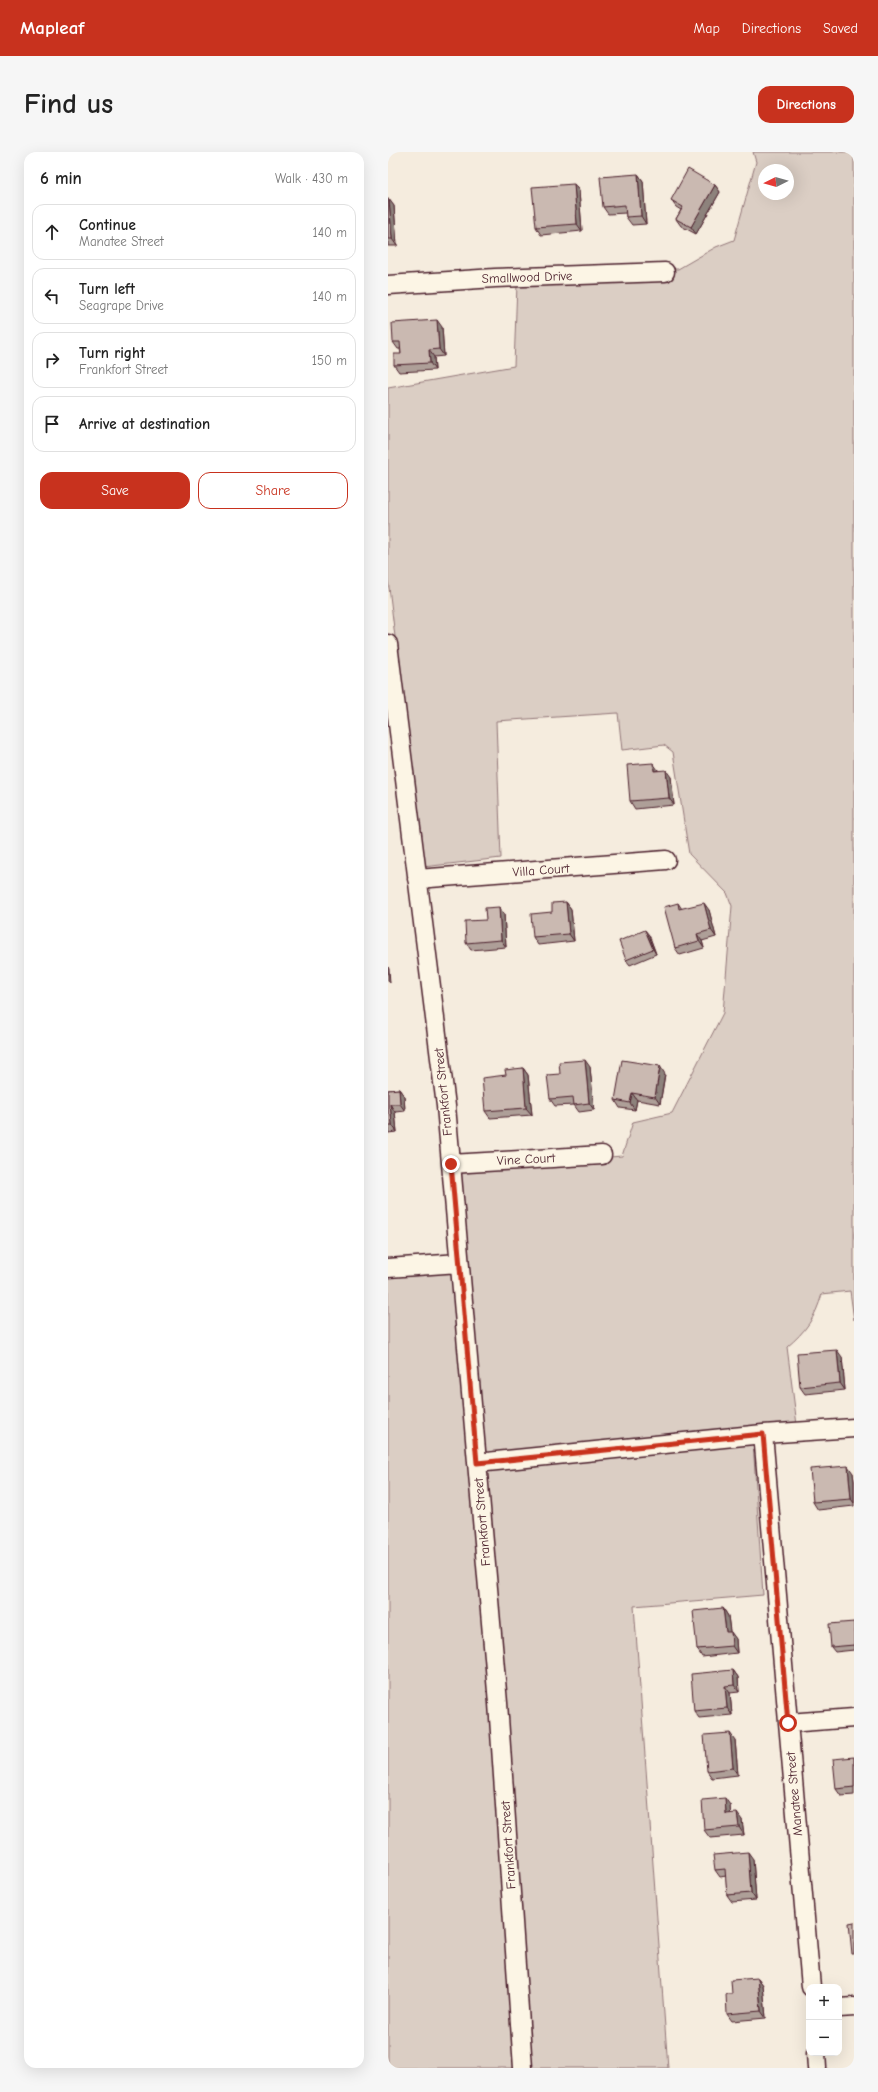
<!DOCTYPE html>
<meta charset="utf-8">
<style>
:root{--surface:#fff;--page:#f6f6f6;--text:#222;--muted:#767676;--line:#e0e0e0;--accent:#c8321e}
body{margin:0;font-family:"Comic Neue",sans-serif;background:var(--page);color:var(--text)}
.controls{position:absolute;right:12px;bottom:12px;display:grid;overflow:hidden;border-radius:8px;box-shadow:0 4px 16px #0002}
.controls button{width:36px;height:36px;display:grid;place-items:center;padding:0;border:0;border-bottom:1px solid var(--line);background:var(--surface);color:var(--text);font:20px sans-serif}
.compass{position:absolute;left:370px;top:12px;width:36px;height:36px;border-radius:50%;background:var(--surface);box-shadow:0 4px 16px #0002;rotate:265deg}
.stop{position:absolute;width:12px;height:12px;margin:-9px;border:3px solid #c8321e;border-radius:50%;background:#fff}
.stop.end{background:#c8321e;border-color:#fff;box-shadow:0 1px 4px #0008}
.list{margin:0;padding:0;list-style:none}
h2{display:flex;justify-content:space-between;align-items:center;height:52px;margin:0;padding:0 16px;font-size:17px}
h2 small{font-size:13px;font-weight:400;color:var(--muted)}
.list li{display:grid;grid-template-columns:26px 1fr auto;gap:12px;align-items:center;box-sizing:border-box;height:56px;margin:0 8px 8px;padding:0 8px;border:1px solid var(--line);border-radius:12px}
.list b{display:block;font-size:15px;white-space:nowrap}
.list p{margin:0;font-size:13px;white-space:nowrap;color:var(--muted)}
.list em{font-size:13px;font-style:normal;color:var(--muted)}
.actions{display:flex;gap:8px;padding:12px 16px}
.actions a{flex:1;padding:9px 0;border:1px solid var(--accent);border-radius:12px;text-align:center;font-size:14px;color:var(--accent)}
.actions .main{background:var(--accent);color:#fff}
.icon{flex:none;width:22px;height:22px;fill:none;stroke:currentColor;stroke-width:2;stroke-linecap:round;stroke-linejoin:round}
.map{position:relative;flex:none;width:466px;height:1916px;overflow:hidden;border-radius:12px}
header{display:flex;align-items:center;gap:24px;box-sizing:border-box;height:56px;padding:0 20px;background:var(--accent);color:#fff}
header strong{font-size:19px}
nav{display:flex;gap:22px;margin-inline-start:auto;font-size:14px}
.intro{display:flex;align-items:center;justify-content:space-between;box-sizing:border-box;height:96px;padding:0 24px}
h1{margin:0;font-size:28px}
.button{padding:10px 18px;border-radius:12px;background:var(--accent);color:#fff;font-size:14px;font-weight:700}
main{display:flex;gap:24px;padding:0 24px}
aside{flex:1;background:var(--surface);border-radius:12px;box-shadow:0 4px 16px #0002}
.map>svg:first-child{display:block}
</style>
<header>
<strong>Mapleaf</strong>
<nav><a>Map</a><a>Directions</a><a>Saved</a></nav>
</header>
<div class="intro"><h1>Find us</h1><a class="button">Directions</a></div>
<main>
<aside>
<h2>6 min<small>Walk · 430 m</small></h2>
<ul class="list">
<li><svg class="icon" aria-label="ahead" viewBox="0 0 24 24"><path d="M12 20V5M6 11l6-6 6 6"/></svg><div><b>Continue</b><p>Manatee Street</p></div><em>140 m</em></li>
<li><svg class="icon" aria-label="left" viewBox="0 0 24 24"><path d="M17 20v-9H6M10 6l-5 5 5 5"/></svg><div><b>Turn left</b><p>Seagrape Drive</p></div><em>140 m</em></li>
<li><svg class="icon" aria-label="right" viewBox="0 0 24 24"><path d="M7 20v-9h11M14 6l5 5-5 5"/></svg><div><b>Turn right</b><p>Frankfort Street</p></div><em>150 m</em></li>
<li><svg class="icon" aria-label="arrive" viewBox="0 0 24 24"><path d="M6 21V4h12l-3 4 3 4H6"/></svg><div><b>Arrive at destination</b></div></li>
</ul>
<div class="actions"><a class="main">Save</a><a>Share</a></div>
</aside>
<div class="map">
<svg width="466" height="1916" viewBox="0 0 466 1916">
<rect width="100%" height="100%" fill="#f5ecde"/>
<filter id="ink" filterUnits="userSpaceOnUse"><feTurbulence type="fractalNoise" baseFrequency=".025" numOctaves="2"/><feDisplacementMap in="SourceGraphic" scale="8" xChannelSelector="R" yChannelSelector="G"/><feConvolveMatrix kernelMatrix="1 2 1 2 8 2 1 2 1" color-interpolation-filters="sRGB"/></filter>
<g filter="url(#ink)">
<path fill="#dbcec4" stroke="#927678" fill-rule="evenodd" d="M365,0H466V1168L462,1139L434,1142C427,1166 418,1179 399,1195L409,1273L97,1304L71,1020L221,1009L222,1005L234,1004L245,970L284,961L335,861L344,754L339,741L301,702L285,600L276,593L234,598L230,561L108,569L113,706L35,715L0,427V236L126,214L129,132L285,127V117H290L328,95L346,88L368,10ZM376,18H400V42H376Z
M64,1120L102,1551L127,1916H0V1123Z
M365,1290L375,1443L246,1454L280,1916H143L118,1550L98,1317Z"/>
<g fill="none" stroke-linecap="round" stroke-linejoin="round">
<g stroke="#4a1f2b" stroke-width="21">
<path id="minor" d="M0,133L107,126L277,120
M0,492L58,954L110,1551L135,1916
M29,727L278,708
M63,1012L214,1003
M0,1116L71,1111
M375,1282L423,1835
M89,1311L375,1282L466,1276
M400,1571L466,1566
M451,1856L466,1855
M428,1901L429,1916"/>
</g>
<use href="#minor" stroke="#fcf5e5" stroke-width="18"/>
</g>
<path fill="#ae9f98" stroke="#4a1f2b" d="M250,22L255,29L258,72L244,73L238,65V61L220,62L215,55Z
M186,32L191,39L194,79L153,83L148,75Z
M327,33L332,40L308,82L293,74L288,67L293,58L288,55L283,48Z
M0,47L6,54L9,94H0Z
M54,175L56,204L46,205L47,218L11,220L6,213L13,202L12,197H10L5,190Z
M270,618L283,625L286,653L247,657L242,649Z
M178,750L183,757L186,789L150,793L145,785L164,760Z
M290,751L294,757L321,758L328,785L314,789L316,796L292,803L287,796Z
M111,755L116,762L118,795L83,798L78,791L98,768Z
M261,783L268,802L242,813L238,808Z
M202,915L206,958L191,960L186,953L167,954L162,947L172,922Z
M135,916L140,923L144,963L102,966L97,959L118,923Z
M277,922L272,952L249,948L247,958L232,956L227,948Z
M11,937L16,944L17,959L7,960L9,980L0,981V938Z
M454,1205L457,1238L417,1242L412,1235Z
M465,1321L466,1329V1354L430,1358L425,1350Z
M335,1456L340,1464L342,1480L348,1487L349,1501L314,1505L309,1497Z
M466,1470V1498L447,1500L443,1495Z
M345,1518L350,1525L351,1540L342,1541L344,1563L311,1566L306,1559Z
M347,1588L350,1623L324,1626L319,1619Z
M466,1605V1643L453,1644L448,1637Z
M342,1653V1662L354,1668L356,1683L322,1686L316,1678Z
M365,1707L368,1748L344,1750L339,1743L338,1724L332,1725L327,1718Z
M370,1826L375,1833L378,1866L344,1869L339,1862Z"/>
<path fill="#8d827c" stroke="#4a1f2b" d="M250,22L255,29L258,72L253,64Z
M186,32L191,39L194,79L189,72Z
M327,33L332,40L308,82L303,75Z
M1,47L6,54L9,94L4,87Z
M49,168L54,175L56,204L51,197Z
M41,198L46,205L47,218L42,211Z
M265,611L270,618L266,619Z
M278,618L283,625L286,653L281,646Z
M178,750L183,757L186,789L181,782Z
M316,751L321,758L328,785L323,778Z
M111,755L116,762L118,795L113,788Z
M257,778L261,783L268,802L265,797Z
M309,782L314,789L316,796L311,789Z
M0,815L1,817L2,831L0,828Z
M197,908L202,915L206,958L201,951Z
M272,914L277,922L272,952L267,945Z
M135,916L140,923L144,963L138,956Z
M11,937L16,944L17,959L12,952Z
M244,941L249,948L247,958L242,951Z
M2,952L7,960L9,980L4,973Z
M449,1198L454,1205L457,1238L452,1231Z
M460,1314L465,1321L466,1329V1351L463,1347Z
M335,1456L340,1464L343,1487L338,1480Z
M343,1480L348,1487L349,1501L344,1494Z
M345,1518L350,1525L351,1540L346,1533Z
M337,1534L342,1541L344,1563L339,1556Z
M342,1581L347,1588L350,1623L345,1616Z
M337,1646L342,1653L343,1669L338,1662Z
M349,1661L354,1668L356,1683L351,1675Z
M360,1700L365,1707L368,1748L363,1741Z
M370,1826L375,1833L378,1866L373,1859Z"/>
<path fill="#cab9b1" stroke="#4a1f2b" d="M300,17L327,33L303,75L288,67L295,55L283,48Z
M250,22L253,64L238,65L237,53L215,55L212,25Z
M186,32L189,72L148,75L144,35Z
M0,47H1L4,87H0Z
M49,168L51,197L41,198L42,211L6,213V202H13L12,190H5L4,171Z
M265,611L266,619L278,618L281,646L242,649L239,613Z
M178,750L181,782L145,785L143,762L164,760V751Z
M290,751L291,757L316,751L323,778L309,782L311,789L287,796L276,755Z
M111,755L113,788L78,791L77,769L98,768L97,756Z
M257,778L265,797L238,808L231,789Z
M197,908L201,951L186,953L185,945L162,947L159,923L172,922L171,910Z
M234,908L272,914L267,945L244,941L242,951L227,948Z
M135,916L138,956L97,959L94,926L118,923L117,918Z
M11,937L12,952H2L4,973H0V938Z
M449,1198L452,1231L412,1235L409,1201Z
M460,1314L463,1347L425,1350L422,1317Z
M335,1456L338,1480H343L344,1494L309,1497L305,1459Z
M466,1470V1493L443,1495L441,1472Z
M345,1518L346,1533L337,1534L339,1556L306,1559L303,1522Z
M342,1581L345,1616L319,1619L316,1583Z
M466,1605V1635L448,1637L445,1607Z
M337,1646L338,1662L349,1661L351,1675L316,1678L314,1648Z
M360,1700L363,1741L339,1743L337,1717L327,1718L325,1703Z
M466,1770V1802H464L461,1771Z
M370,1826L373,1859L339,1862L338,1842H344L343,1828Z"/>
</g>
<g fill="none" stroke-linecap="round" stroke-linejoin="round" filter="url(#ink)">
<path stroke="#c8321e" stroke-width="5" d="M63,1012L89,1311L375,1282L400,1571"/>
</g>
<g text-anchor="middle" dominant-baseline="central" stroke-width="3.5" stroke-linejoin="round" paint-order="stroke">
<g font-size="13" fill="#4a1f2b" stroke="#fcf5e5">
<text transform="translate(139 125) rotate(-2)">Smallwood Drive</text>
<text transform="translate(153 718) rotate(-4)">Villa Court</text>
<text transform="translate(55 940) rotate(-96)">Frankfort Street</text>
<text transform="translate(138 1007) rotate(-3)">Vine Court</text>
<text transform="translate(94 1370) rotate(-95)">Frankfort Street</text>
<text transform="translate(406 1642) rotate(-95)">Manatee Street</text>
<text transform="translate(120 1693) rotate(-94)">Frankfort Street</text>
</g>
</g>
</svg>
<div class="controls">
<button>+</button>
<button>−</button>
</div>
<svg class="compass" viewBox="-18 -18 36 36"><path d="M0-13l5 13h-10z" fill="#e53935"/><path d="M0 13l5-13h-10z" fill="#767676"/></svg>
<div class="stop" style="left:400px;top:1571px"></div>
<div class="stop end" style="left:63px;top:1012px"></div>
</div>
</main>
